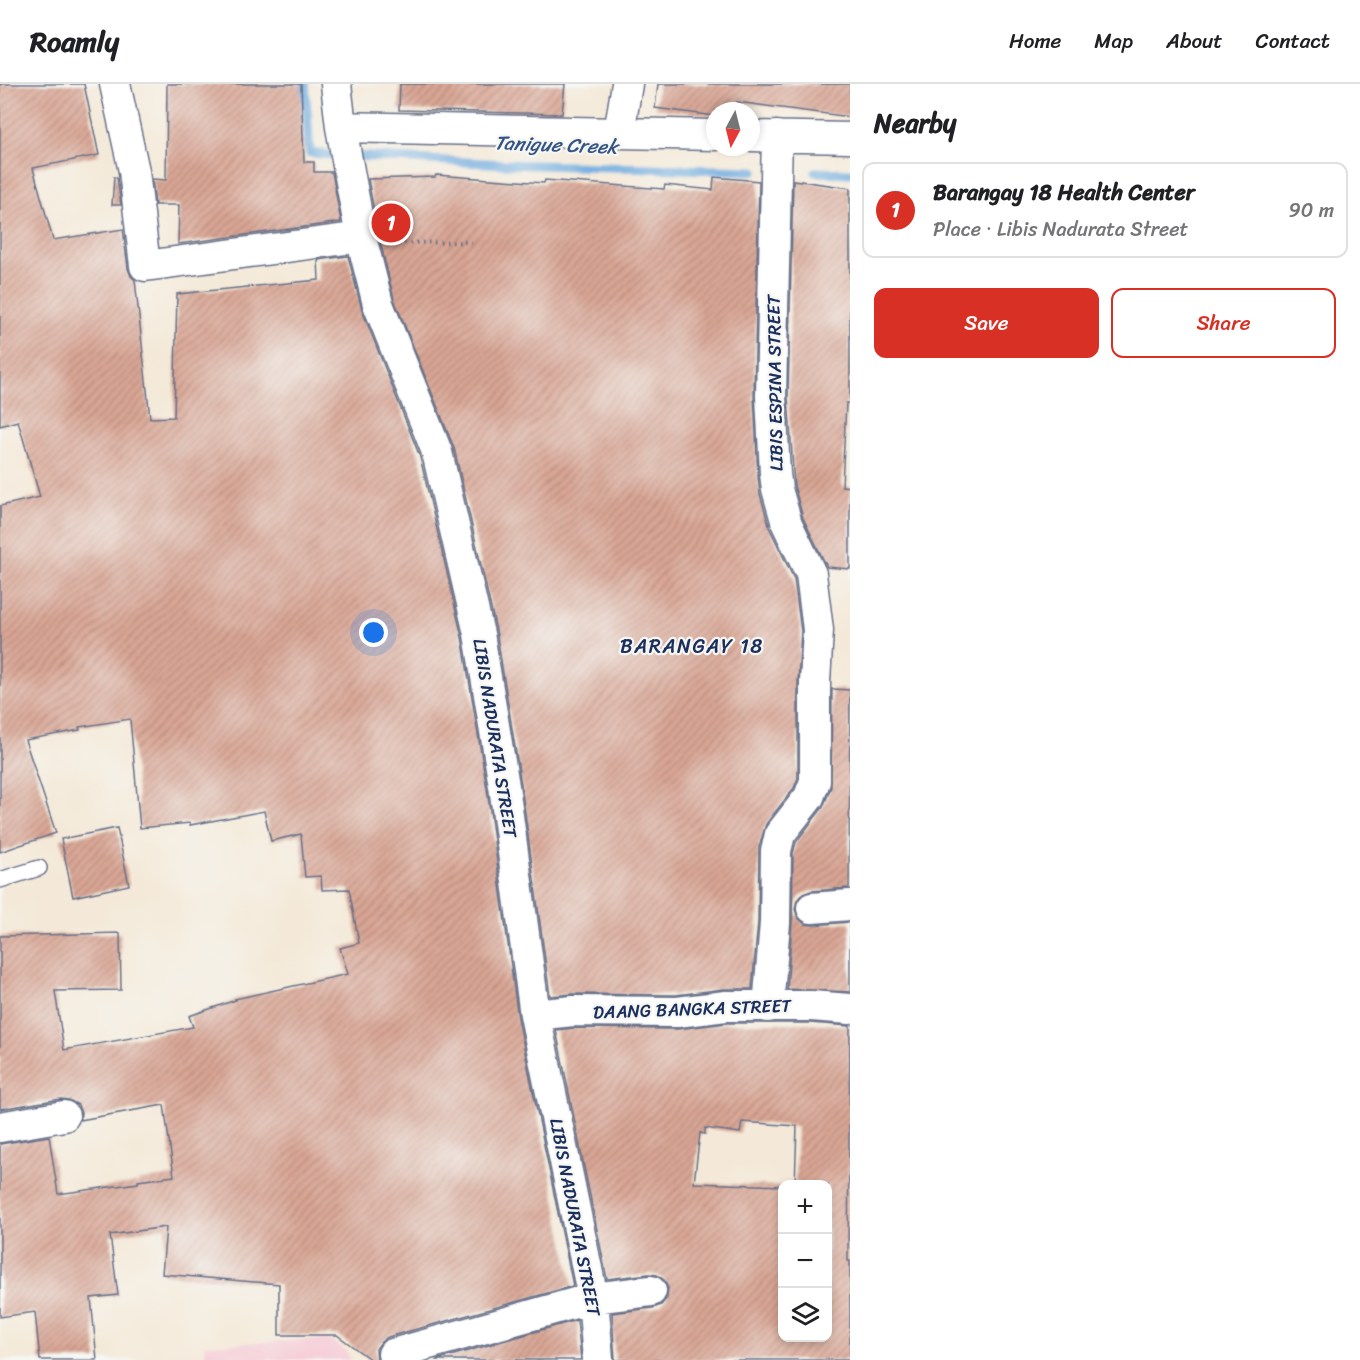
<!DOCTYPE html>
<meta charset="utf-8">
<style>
:root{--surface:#fff;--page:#f2f2f2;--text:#202124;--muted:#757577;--line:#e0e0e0;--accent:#d93025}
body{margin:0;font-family:Sriracha,sans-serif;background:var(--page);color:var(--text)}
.controls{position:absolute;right:18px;bottom:18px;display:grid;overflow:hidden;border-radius:12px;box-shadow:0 3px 9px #0003}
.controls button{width:54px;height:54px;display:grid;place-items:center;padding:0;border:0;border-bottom:2px solid var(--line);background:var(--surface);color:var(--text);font:30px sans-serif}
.compass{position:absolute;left:706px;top:18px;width:54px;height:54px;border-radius:50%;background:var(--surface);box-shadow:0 3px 9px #0003;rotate:187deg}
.you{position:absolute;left:374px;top:549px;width:21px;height:21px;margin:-15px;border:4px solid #fff;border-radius:50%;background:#1a73e8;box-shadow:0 0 0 9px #1a73e833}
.badge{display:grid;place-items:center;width:39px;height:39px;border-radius:50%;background:var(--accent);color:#fff;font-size:20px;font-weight:700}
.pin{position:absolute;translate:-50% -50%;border:3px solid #fff;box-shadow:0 2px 6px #0006}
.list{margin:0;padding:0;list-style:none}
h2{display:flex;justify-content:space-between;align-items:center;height:78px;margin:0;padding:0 24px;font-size:26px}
h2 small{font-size:20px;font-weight:400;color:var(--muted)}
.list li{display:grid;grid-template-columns:39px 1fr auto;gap:18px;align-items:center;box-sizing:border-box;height:96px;margin:0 12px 12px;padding:0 12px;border:2px solid var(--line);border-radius:12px}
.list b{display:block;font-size:22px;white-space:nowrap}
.list p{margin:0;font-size:20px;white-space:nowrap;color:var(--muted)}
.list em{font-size:20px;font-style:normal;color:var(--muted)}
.actions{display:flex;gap:12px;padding:18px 24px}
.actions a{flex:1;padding:14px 0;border:2px solid var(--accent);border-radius:12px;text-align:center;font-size:21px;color:var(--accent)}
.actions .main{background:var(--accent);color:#fff}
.icon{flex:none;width:33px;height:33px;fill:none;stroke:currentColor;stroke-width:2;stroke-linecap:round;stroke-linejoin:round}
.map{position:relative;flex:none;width:850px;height:1276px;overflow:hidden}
header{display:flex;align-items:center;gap:36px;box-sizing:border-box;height:84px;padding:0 30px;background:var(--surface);border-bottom:2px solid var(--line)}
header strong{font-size:28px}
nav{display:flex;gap:33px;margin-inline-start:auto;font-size:21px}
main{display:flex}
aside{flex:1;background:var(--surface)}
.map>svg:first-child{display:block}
</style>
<header>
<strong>Roamly</strong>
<nav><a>Home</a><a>Map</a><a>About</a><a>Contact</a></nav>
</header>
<main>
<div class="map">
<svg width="850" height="1276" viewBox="0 0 850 1276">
<defs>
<pattern id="building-hatch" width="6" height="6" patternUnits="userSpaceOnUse" patternTransform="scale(1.5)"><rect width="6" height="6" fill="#daa694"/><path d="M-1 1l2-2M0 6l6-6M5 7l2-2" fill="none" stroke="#b0887c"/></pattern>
</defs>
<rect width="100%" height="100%" fill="#f6f6f2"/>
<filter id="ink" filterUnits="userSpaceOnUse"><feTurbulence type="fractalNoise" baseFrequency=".0167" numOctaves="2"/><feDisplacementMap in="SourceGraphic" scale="12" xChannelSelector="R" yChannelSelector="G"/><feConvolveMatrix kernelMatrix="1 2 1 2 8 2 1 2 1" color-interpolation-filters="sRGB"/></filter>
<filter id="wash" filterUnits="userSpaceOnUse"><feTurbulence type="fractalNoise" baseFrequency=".008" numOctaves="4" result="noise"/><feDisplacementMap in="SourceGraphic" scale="24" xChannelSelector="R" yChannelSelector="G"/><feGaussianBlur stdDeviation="1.35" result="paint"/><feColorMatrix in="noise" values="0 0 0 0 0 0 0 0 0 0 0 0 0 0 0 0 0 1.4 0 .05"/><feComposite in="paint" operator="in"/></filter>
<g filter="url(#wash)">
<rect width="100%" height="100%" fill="#f4e9d8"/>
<path fill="#f6cfd9" d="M328,1255L345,1266L352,1276H206L204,1261Z"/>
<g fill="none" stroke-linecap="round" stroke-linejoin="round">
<path stroke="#6caade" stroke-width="9" d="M305,0L310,69L334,71
M356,72L503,80L754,87
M815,88L850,89"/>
</g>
<g id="blocks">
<path fill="url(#building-hatch)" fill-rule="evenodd" d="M0,0H84L99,71L33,84L53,156L123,145L128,184L131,192L135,196L150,334L174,333L177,210L319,196L318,176L348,172L362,226L420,373L462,553L487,705L518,934L573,1202L388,1253L381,1258L376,1265L377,1276H371L337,1251H279V1200L162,1190L166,1143L110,1151L118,1211L91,1214L97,1276H40L35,1228L0,1233V1060L49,1052L58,1110L138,1099V1097L174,1092L164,1021L80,1036L81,1029L78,1021L69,1016L61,1015L0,1025V852L120,849L121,906L55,907L64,966L193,943L189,932L236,916L235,915L348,890L340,864L359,859L349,805L322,806L321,792L305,793L301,750L271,757L264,727L190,741V739L140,744L130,635L79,643L80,646L25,656L56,749L0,768V422L40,413L18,337L0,342Z
M167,0H301L304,78H314V88H332L341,138L178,160L179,121H155L152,95L166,96Z
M400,0H565L562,30L399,26Z
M658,0H850V33L737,18L735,27H715V32L655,24Z
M436,91L544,99L545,96L664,105L665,101L713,106L714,93L759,97L754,312L758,392L760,410L770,445L794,495L801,547L798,598V694L794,704L766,740L759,763L758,838L752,905H724L676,911L573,910L550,912L521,700L496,546L454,364L394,215L378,149L368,95L435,93Z
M114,93L117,94L121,121H112Z
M793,96L850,104V319H846L842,402L850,403V485L827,483L803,434L794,401L788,312Z
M832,605L850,606L849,804L811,807L803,810L797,816L795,825L798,834L805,840L813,841L850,838V908L787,905L792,839L793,769L796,758L823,723L831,703Z
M117,744L129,801L73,813L61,755Z
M727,939H810L850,942L848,1177H850V1276H615L612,1229L653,1224L661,1221L667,1214L668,1204L664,1196L657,1191L649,1190L607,1195L556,946L574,944L677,945ZM742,1038L797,1042L795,1101H828V1254H783V1102L694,1099L700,1049L705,1050V1044L740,1049Z
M577,1236L581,1276H436Z"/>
</g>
</g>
<g filter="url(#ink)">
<use href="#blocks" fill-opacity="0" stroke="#677089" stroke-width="1.5"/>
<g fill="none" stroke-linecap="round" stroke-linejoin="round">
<g stroke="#677089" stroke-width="18">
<path id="lane" d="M0,796L39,784"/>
</g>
<g stroke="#677089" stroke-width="33">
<path id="street" d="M115,0L134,87L145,182L361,153
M336,0L341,43L361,153L378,220L437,368L479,550L504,702L535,931L593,1214L598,1276
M341,43L715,51
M619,49L627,0
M751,52L850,54
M812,824L850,821
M768,923L775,839L776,767L780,750L809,713L815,697V598L818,546L811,490L787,440L777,405L775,390L771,312L777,52
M535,931L573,927L677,928L726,922H811L850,925
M0,1043L64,1032
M393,1270L593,1214L651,1207"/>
</g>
<path stroke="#677089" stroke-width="4" stroke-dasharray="1.5 4.5" stroke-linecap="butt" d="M392,159L472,158"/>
<use href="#lane" stroke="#fff" stroke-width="15"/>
<use href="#street" stroke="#fff" stroke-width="30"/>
</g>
</g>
<g text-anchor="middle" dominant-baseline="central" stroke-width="4.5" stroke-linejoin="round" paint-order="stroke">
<g font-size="18" fill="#1b2f5e" stroke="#f6f6f2">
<text transform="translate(775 299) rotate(-91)">LIBIS ESPINA STREET</text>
<text transform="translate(495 654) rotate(81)">LIBIS NADURATA STREET</text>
<text transform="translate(692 925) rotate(-2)">DAANG BANGKA STREET</text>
<text transform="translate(575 1133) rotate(79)">LIBIS NADURATA STREET</text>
</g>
<g font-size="20" font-style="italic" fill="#335484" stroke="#f6f6f2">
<text transform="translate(556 61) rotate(2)">Tanigue Creek</text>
</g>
<g font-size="20" letter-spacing="1.5" fill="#1b2f5e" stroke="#f6f6f2">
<text x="692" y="562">BARANGAY 18</text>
</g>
</g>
</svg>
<div class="controls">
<button>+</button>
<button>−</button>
<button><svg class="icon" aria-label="layers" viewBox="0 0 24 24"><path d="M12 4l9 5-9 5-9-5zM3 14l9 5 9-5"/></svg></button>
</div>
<svg class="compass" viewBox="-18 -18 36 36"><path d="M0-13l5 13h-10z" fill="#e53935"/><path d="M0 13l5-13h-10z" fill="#757577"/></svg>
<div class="you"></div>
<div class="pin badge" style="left:391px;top:139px">1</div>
</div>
<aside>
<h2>Nearby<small></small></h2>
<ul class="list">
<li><span class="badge">1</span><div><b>Barangay 18 Health Center</b><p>Place · Libis Nadurata Street</p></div><em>90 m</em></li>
</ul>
<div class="actions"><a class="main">Save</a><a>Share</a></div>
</aside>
</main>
